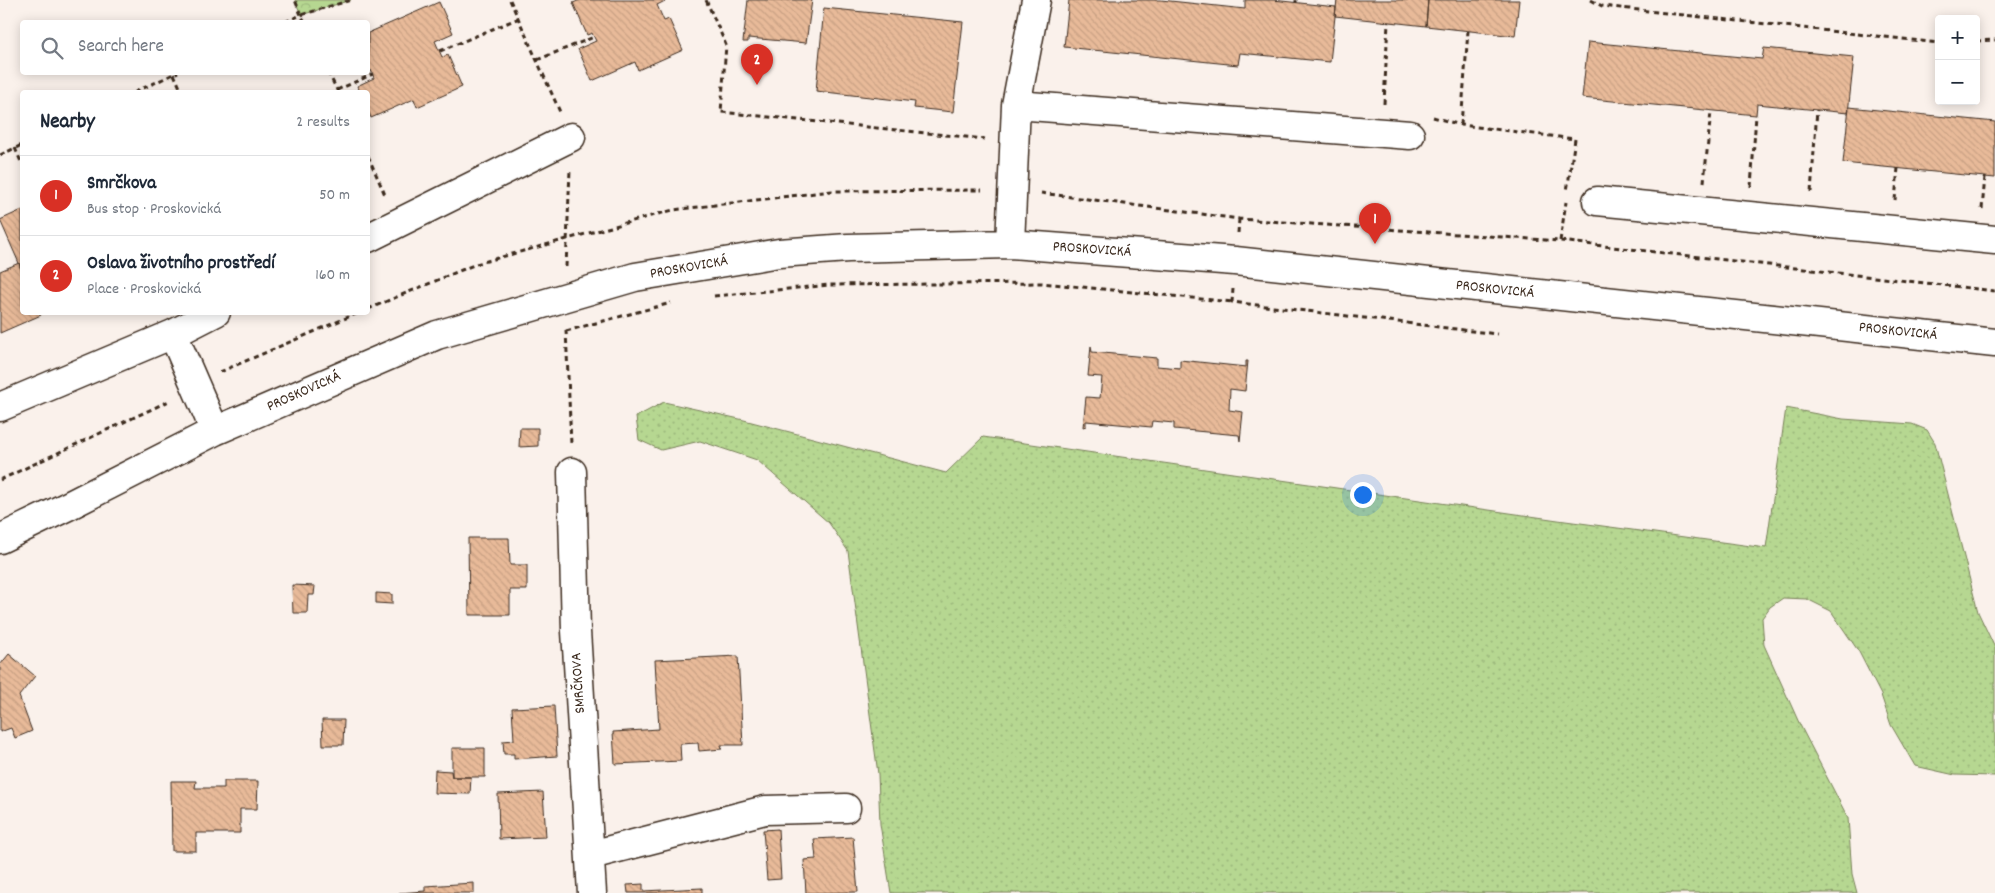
<!DOCTYPE html>
<meta charset="utf-8">
<style>
:root{--surface:#fff;--page:#f6f6f7;--text:#1f2937;--muted:#747a83;--line:#e0e1e3;--accent:#d93025}
body{margin:0;font-family:Dekko,sans-serif;background:var(--page);color:var(--text)}
.controls{position:absolute;right:15px;top:15px;display:grid;overflow:hidden;border-radius:5px;box-shadow:0 2px 12px #0003}
.controls button{width:45px;height:45px;display:grid;place-items:center;padding:0;border:0;border-bottom:1px solid var(--line);background:var(--surface);color:var(--text);font:25px sans-serif}
.you{position:absolute;left:1362px;top:494px;width:18px;height:18px;margin:-12px;border:4px solid #fff;border-radius:50%;background:#1a73e8;box-shadow:0 0 0 8px #1a73e833}
.badge{display:grid;place-items:center;width:32px;height:32px;border-radius:50%;background:var(--accent);color:#fff;font-size:16px;font-weight:700}
.pin{position:absolute;translate:-50% -41px;filter:drop-shadow(0 1px 2px #0008)}
.pin::after{content:'';position:absolute;top:26px;width:18px;height:15px;background:inherit;clip-path:polygon(0 0,100% 0,50% 100%)}
.list{margin:0;padding:0;list-style:none}
h2{display:flex;justify-content:space-between;align-items:center;height:65px;margin:0;padding:0 20px;font-size:21px}
h2 small{font-size:16px;font-weight:400;color:var(--muted)}
.list li{display:grid;grid-template-columns:32px 1fr auto;gap:15px;align-items:center;box-sizing:border-box;height:80px;padding:0 20px;border-top:1px solid var(--line)}
.list b{display:block;font-size:19px;white-space:nowrap}
.list p{margin:0;font-size:16px;white-space:nowrap;color:var(--muted)}
.list em{font-size:16px;font-style:normal;color:var(--muted)}
.icon{flex:none;width:28px;height:28px;fill:none;stroke:currentColor;stroke-width:2;stroke-linecap:round;stroke-linejoin:round}
.map{position:relative;flex:none;width:1995px;height:893px;overflow:hidden}
.search{position:absolute;background:var(--surface);box-shadow:0 2px 12px #0003;left:20px;top:20px;width:350px;height:55px;display:flex;align-items:center;gap:12px;box-sizing:border-box;padding:0 18px;border-radius:5px;color:var(--muted);font-size:19px}
.panel{position:absolute;background:var(--surface);box-shadow:0 2px 12px #0003;left:20px;top:90px;width:350px;height:225px;border-radius:5px}
.map>svg:first-child{display:block}
</style>
<div class="map">
<svg width="1995" height="893" viewBox="0 0 1995 893">
<defs>
<pattern id="grass-dots" width="8" height="8" patternUnits="userSpaceOnUse" patternTransform="scale(1.25)"><rect width="8" height="8" fill="#b6d791"/><path d="M2 2h.1M6 6h.1" fill="none" stroke="#9db97d" stroke-width="1.8" stroke-linecap="round"/></pattern>
<pattern id="forest-crowns" width="20" height="18" patternUnits="userSpaceOnUse" patternTransform="scale(1.25)"><rect width="20" height="18" fill="#b6d791"/><path d="M2 6a3 3 0 1 1 6 0M12 15a3 3 0 1 1 6 0" fill="none" stroke="#9db97d"/></pattern>
<pattern id="building-back-hatch" width="6" height="6" patternUnits="userSpaceOnUse" patternTransform="scale(1.25)"><rect width="6" height="6" fill="#e8ba99"/><path d="M-1 5l2 2M0 0l6 6M5-1l2 2" fill="none" stroke="#c8a083"/></pattern>
</defs>
<rect width="100%" height="100%" fill="#faf1eb"/>
<filter id="ink" filterUnits="userSpaceOnUse"><feTurbulence type="fractalNoise" baseFrequency=".02" numOctaves="2"/><feDisplacementMap in="SourceGraphic" scale="10" xChannelSelector="R" yChannelSelector="G"/><feConvolveMatrix kernelMatrix="1 2 1 2 8 2 1 2 1" color-interpolation-filters="sRGB"/></filter>
<g filter="url(#ink)">
<path fill="url(#grass-dots)" stroke="#788058" d="M664,402L744,420L946,473L983,437L1558,520L1766,548L1786,408L1843,419L1912,424L1927,430L1935,443L1978,612L1995,648V776L1955,775L1915,766L1891,725L1881,695L1859,652L1831,611L1807,599L1783,598L1770,607L1762,618L1764,645L1800,725L1848,818L1852,874L1857,893H891L880,824L878,774L848,551L829,523L757,460L700,441L661,450L639,440L636,417Z"/>
<path fill="url(#forest-crowns)" stroke="#788058" d="M295,0H351L301,15Z"/>
<path fill="url(#building-back-hatch)" stroke="#3b2a1e" d="M580,0H667L657,5L664,21L669,19L683,50L638,70L635,62L592,81L578,49L596,41L592,33L587,35L573,3Z
M748,0H812L806,43L748,38V42H743Z
M1069,0H1161L1245,9V0H1273L1336,7L1330,62L1240,53L1238,65L1064,47Z
M1337,0H1428L1426,26L1335,16Z
M1428,0H1519L1515,36L1426,26Z
M439,2L453,33L435,41L442,57L448,55L462,87L417,107L414,99L371,118L368,110V92H360L357,86L374,78L371,70L368,72V33Z
M824,8L963,22L953,112L914,108L915,102L816,91Z
M1588,42L1762,59L1764,48L1854,57L1848,113L1757,104L1756,115L1582,98Z
M1849,107L1995,122V178L1843,163Z
M22,210V270L0,220Z
M19,263L22,274V312H40L41,315L0,333V271Z
M1091,346L1092,352L1157,358V366L1180,368V360L1246,367V361H1248L1245,391L1230,389L1229,410L1243,412L1240,441L1239,435L1174,429V423L1152,421L1151,427L1086,421V426L1083,427L1086,397L1100,398L1102,377L1088,376Z
M520,428H538V446L519,447Z
M468,538H509L510,565H527V590H510V615H469Z
M292,585L315,586L314,595H308L307,613H293Z
M376,593L392,594V604L376,603Z
M9,654L35,676L19,696L32,731L15,738L11,728L0,732V665Z
M738,656L743,745H721L722,749L699,751L698,743L680,744L681,761L615,764L613,732L659,729L655,660Z
M554,706L557,756L514,759V754H504L503,741L514,740L512,708Z
M322,720H344L343,745H323Z
M452,748H485V777H452Z
M435,770L451,771L452,777H471L470,794L434,793Z
M171,781H196L195,788H224V781H258L257,809H240V833H196V851H172Z
M543,792L546,837L499,839L498,794Z
M778,829L781,879L767,880L763,830Z
M853,837L858,892L806,893L804,860L816,859L814,839Z
M474,883V893H399L425,891V886Z
M643,884V891L702,888V893H628L627,885Z"/>
<g fill="none" stroke-linecap="round" stroke-linejoin="round">
<g stroke="#3b2a1e" stroke-width="31">
<path id="minor" d="M1016,105L1036,0
M1597,201L1995,240
M368,238L571,137
M1010,244L1016,105L1410,135
M173,334L215,431
M0,407L173,334L216,312
M572,472L576,631L592,893
M0,539L68,506L215,431L437,335L635,277L779,253L848,248L1010,244L1235,261L1995,343
M591,855L765,810L846,808"/>
</g>
<path stroke="#3b2a1e" stroke-width="3" stroke-dasharray="5 4" stroke-linecap="butt" d="M510,0L560,112
M706,0L726,45L721,112L985,139
M1591,0L1602,6L1939,43
M1296,3V0
M285,22L301,15L295,0
M305,22L301,15L351,0
M1976,41L1995,40
M440,51L519,18
M537,60L594,37
M328,72L338,92
M174,74L182,92
M337,90L373,74
M135,92L178,72
M1384,104L1388,22
M1433,117L1461,125L1575,139L1567,191
M1461,125L1468,31
M15,148L22,164
M0,155L22,145
M368,156L386,197
M1704,182L1711,111
M1751,187L1756,115
M1811,192L1817,110
M1041,193L1239,219L1560,241L1995,291
M1895,200L1898,168
M1982,209L1985,177
M1238,233L1239,219
M1560,241L1566,202
M566,267L570,170
M1233,289L1232,302L1497,334
M714,296L830,285L1042,283L1232,302
M368,309L476,264L673,210L832,191L982,190
M566,330L571,444
M566,331L671,303
M220,372L360,312
M0,480L169,401"/>
<use href="#minor" stroke="#fff" stroke-width="28"/>
</g>
</g>
<g text-anchor="middle" dominant-baseline="central" stroke-width="4.5" stroke-linejoin="round" paint-order="stroke">
<g font-size="15" fill="#3b2a1e" stroke="#fff">
<text transform="translate(1092 250) rotate(4)">PROSKOVICKÁ</text>
<text transform="translate(689 268) rotate(-10)">PROSKOVICKÁ</text>
<text transform="translate(1495 290) rotate(6)">PROSKOVICKÁ</text>
<text transform="translate(1898 332) rotate(6)">PROSKOVICKÁ</text>
<text transform="translate(304 392) rotate(-24)">PROSKOVICKÁ</text>
<text transform="translate(579 683) rotate(-94)">SMRČKOVA</text>
</g>
</g>
</svg>
<div class="controls">
<button>+</button>
<button>−</button>
</div>
<div class="you"></div>
<div class="pin badge" style="left:1375px;top:244px">1</div>
<div class="pin badge" style="left:757px;top:85px">2</div>
<div class="search"><svg class="icon" aria-label="search" viewBox="0 0 24 24"><circle cx="10" cy="10" r="6"/><path d="M15 15l6 6"/></svg>Search here</div>
<section class="panel">
<h2>Nearby<small>2 results</small></h2>
<ul class="list">
<li><span class="badge">1</span><div><b>Smrčkova</b><p>Bus stop · Proskovická</p></div><em>50 m</em></li>
<li><span class="badge">2</span><div><b>Oslava životního prostředí</b><p>Place · Proskovická</p></div><em>160 m</em></li>
</ul>
</section>
</div>
